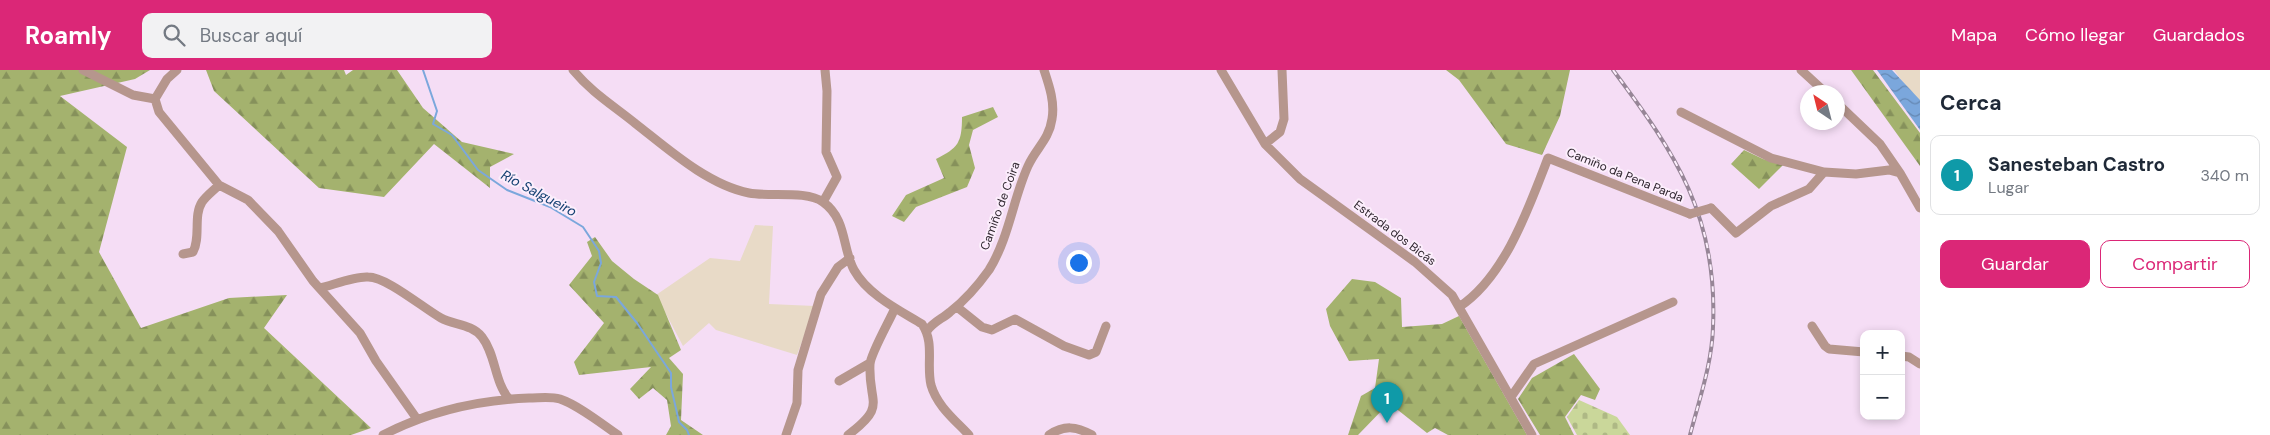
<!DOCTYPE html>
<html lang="es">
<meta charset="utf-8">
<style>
:root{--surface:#fff;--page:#f2f2f3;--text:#1f2937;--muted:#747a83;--line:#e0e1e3;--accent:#db2777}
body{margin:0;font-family:"DM Sans",sans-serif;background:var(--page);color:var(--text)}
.controls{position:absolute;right:15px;bottom:15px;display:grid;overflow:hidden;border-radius:10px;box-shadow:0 2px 8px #0003}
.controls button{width:45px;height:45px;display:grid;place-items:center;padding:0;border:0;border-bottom:1px solid var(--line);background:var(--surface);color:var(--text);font:25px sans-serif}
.compass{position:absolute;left:1800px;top:15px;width:45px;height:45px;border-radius:50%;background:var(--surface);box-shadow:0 2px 8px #0003;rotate:325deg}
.you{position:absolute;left:1078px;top:192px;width:18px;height:18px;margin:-12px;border:4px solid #fff;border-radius:50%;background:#1a73e8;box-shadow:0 0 0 8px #1a73e833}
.badge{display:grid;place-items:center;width:32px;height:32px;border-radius:50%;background:var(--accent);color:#fff;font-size:16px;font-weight:700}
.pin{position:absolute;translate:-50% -41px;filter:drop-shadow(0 1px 2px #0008)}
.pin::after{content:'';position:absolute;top:26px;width:18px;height:15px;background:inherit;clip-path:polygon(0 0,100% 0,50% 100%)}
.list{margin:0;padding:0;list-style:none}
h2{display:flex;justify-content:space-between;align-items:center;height:65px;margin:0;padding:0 20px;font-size:21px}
h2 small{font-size:16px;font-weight:400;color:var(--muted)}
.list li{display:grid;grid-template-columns:32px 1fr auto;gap:15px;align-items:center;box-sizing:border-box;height:80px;margin:0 10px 10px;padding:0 10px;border:1px solid var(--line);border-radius:10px}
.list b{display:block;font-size:19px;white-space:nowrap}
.list p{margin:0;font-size:16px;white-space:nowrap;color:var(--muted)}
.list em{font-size:16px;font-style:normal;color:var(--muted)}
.actions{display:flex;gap:10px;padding:15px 20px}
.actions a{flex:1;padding:11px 0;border:1px solid var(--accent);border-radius:10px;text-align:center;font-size:18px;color:var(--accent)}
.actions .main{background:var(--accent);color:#fff}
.icon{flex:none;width:28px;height:28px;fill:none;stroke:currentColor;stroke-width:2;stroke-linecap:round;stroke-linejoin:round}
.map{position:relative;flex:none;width:1920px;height:365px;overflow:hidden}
header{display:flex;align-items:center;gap:30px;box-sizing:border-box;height:70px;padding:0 25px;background:var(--accent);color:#fff}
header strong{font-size:24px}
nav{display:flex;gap:28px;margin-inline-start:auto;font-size:18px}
.search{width:350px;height:45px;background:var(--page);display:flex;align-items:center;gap:12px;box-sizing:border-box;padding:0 18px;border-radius:10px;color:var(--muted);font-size:19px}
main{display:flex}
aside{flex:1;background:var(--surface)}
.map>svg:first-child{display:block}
</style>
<header>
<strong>Roamly</strong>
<div class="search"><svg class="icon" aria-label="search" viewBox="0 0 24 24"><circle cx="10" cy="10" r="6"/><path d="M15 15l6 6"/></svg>Buscar aquí</div>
<nav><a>Mapa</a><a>Cómo llegar</a><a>Guardados</a></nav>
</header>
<main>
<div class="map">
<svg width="1920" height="365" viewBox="0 0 1920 365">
<defs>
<pattern id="forest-firs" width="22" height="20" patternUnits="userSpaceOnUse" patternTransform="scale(1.25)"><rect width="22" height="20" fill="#a4b26e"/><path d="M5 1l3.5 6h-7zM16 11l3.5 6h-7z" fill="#86915b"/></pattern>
<pattern id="cemetery-stones" width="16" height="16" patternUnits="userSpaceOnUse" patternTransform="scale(1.25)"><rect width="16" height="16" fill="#cad79a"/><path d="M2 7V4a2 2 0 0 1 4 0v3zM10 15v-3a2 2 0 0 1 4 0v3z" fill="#aeb885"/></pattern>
<pattern id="water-waves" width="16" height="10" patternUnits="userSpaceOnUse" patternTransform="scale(1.25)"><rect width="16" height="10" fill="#7ba7dc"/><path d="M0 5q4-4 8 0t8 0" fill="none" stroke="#6588b3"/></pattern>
</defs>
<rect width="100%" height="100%" fill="#f5ddf5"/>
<path fill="#e8dac7" d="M1894,0H1920V32L1902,11Z
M755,155L773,156L769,234L815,236L797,285L716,260L709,253L683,276L656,225L710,188L740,191Z"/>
<path fill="url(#forest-firs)" d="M0,0H150L135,9L60,26L127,77L99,182L141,258L229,228L287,225L264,258L371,358L351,365H0Z
M206,0H344L346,5L353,0H397L423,38L462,72L514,84L490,97V118L434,74L384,127L319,118L214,21Z
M1446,0H1570L1560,46L1542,85L1506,74L1459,10Z
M1851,0H1873L1920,63V96Z
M993,37L998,47L973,60L969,75L975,98L967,117L916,137L904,152L892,146L906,125L944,108L936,89C958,78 962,73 962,47Z
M1744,80L1763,89L1783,95L1759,119L1731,94Z
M595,167L612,191L634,209L658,225L681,280L669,288L683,304L681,350L703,365H666L671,356L667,330L653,318L639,329L630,319L651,297L579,305L574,292L604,253L569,215L592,186L587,172Z
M1352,209L1375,212L1401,228L1402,257L1442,254L1459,246L1527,365H1448L1435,358L1427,363L1389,333L1358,365H1348L1361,326L1375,318L1379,289L1349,291L1330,256L1326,239Z
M1574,284L1600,319L1595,330L1581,325L1565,347L1574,365H1540L1518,329L1532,308Z"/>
<path fill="url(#cemetery-stones)" d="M1579,330L1617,347L1630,365H1577L1567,347Z"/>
<path fill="url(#water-waves)" d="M1877,0H1892L1920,30V60Z"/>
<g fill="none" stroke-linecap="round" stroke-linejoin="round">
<path stroke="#7ba7dc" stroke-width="2" d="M423,0L437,41L433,54L452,65L478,100L507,120L550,137L583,157L599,181L601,193L594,212L597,226L616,227L637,253L671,303V317L677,343L679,352L687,360L689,365"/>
<path stroke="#b6968d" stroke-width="9" d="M83,0L133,25L155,29
M177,0L167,9L155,29L159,42L219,115L248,130L278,161L313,211L360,263L376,291L417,349
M573,0C592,23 614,36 636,54C668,79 708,115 749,123C770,127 806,120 823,132C847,149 842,178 854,200C868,225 899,240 922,254C935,273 926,294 931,315C937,336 955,350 969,365
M1221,0L1265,74L1300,109L1415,192L1452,225L1532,365
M1801,0L1825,22
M1838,34L1880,74L1900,103L1920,138
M1681,42L1771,88L1824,102
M1265,74L1280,62L1284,49L1282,0
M823,132L837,107L826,82L827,21L825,0
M1711,138L1736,163L1771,136L1809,119L1824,102L1856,104L1889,100L1900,103
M183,184L193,182C201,167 193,146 202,132C206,126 214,120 219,115
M320,218C333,215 355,206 368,207C387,207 423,238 441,248C454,255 472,254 482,267C496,285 494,311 509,329
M957,237L982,257L992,260L1015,249L1064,276L1089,285L1096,282L1106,256
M1459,237C1505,207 1529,137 1548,88L1690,144
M1812,256L1825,276L1829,279L1864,282
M927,261C933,252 942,249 950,242C964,231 979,214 989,200C1009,168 1013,129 1028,96C1036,78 1049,70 1052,49C1055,32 1049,15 1044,0
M1901,286L1909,287L1920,294
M839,311L870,293
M1511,327L1534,294L1673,232
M383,365C427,342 479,330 529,328C539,328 550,326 560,329C578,335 602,354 618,365
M786,365L797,333L798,300L821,224L838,197L850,188
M848,365C888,335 868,334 870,294C871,283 890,250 895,238
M1049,365C1064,355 1076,356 1092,365"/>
<g stroke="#978697" stroke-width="4">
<path id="rail" d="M1613,0C1676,84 1718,147 1713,257C1712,294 1699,330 1690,365"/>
</g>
<use href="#rail" stroke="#fceefc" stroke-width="2" stroke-dasharray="5.5" stroke-linecap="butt"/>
<path stroke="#b6968d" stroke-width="9" d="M1690,144L1711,138"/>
</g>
<g text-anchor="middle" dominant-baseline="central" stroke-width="4" stroke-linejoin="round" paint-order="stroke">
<g font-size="12" fill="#2f262f" stroke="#fceefc">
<text transform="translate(1625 105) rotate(22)">Camiño da Pena Parda</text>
<text transform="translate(1000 136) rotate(-70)">Camiño de Coira</text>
<text transform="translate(1395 163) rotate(37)">Estrada dos Bicás</text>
</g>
<g font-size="14" font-style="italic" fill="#144072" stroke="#fceefc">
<text transform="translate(539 123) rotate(28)">Río Salgueiro</text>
</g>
</g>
</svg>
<div class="controls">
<button>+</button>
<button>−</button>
</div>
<svg class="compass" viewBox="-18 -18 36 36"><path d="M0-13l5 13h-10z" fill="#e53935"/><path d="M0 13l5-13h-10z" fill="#747a83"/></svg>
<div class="you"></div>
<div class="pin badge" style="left:1387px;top:353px;background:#0f9aa8">1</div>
</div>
<aside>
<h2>Cerca<small></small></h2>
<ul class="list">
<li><span class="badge" style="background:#0f9aa8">1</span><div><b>Sanesteban Castro</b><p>Lugar</p></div><em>340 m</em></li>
</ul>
<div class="actions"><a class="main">Guardar</a><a>Compartir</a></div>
</aside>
</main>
